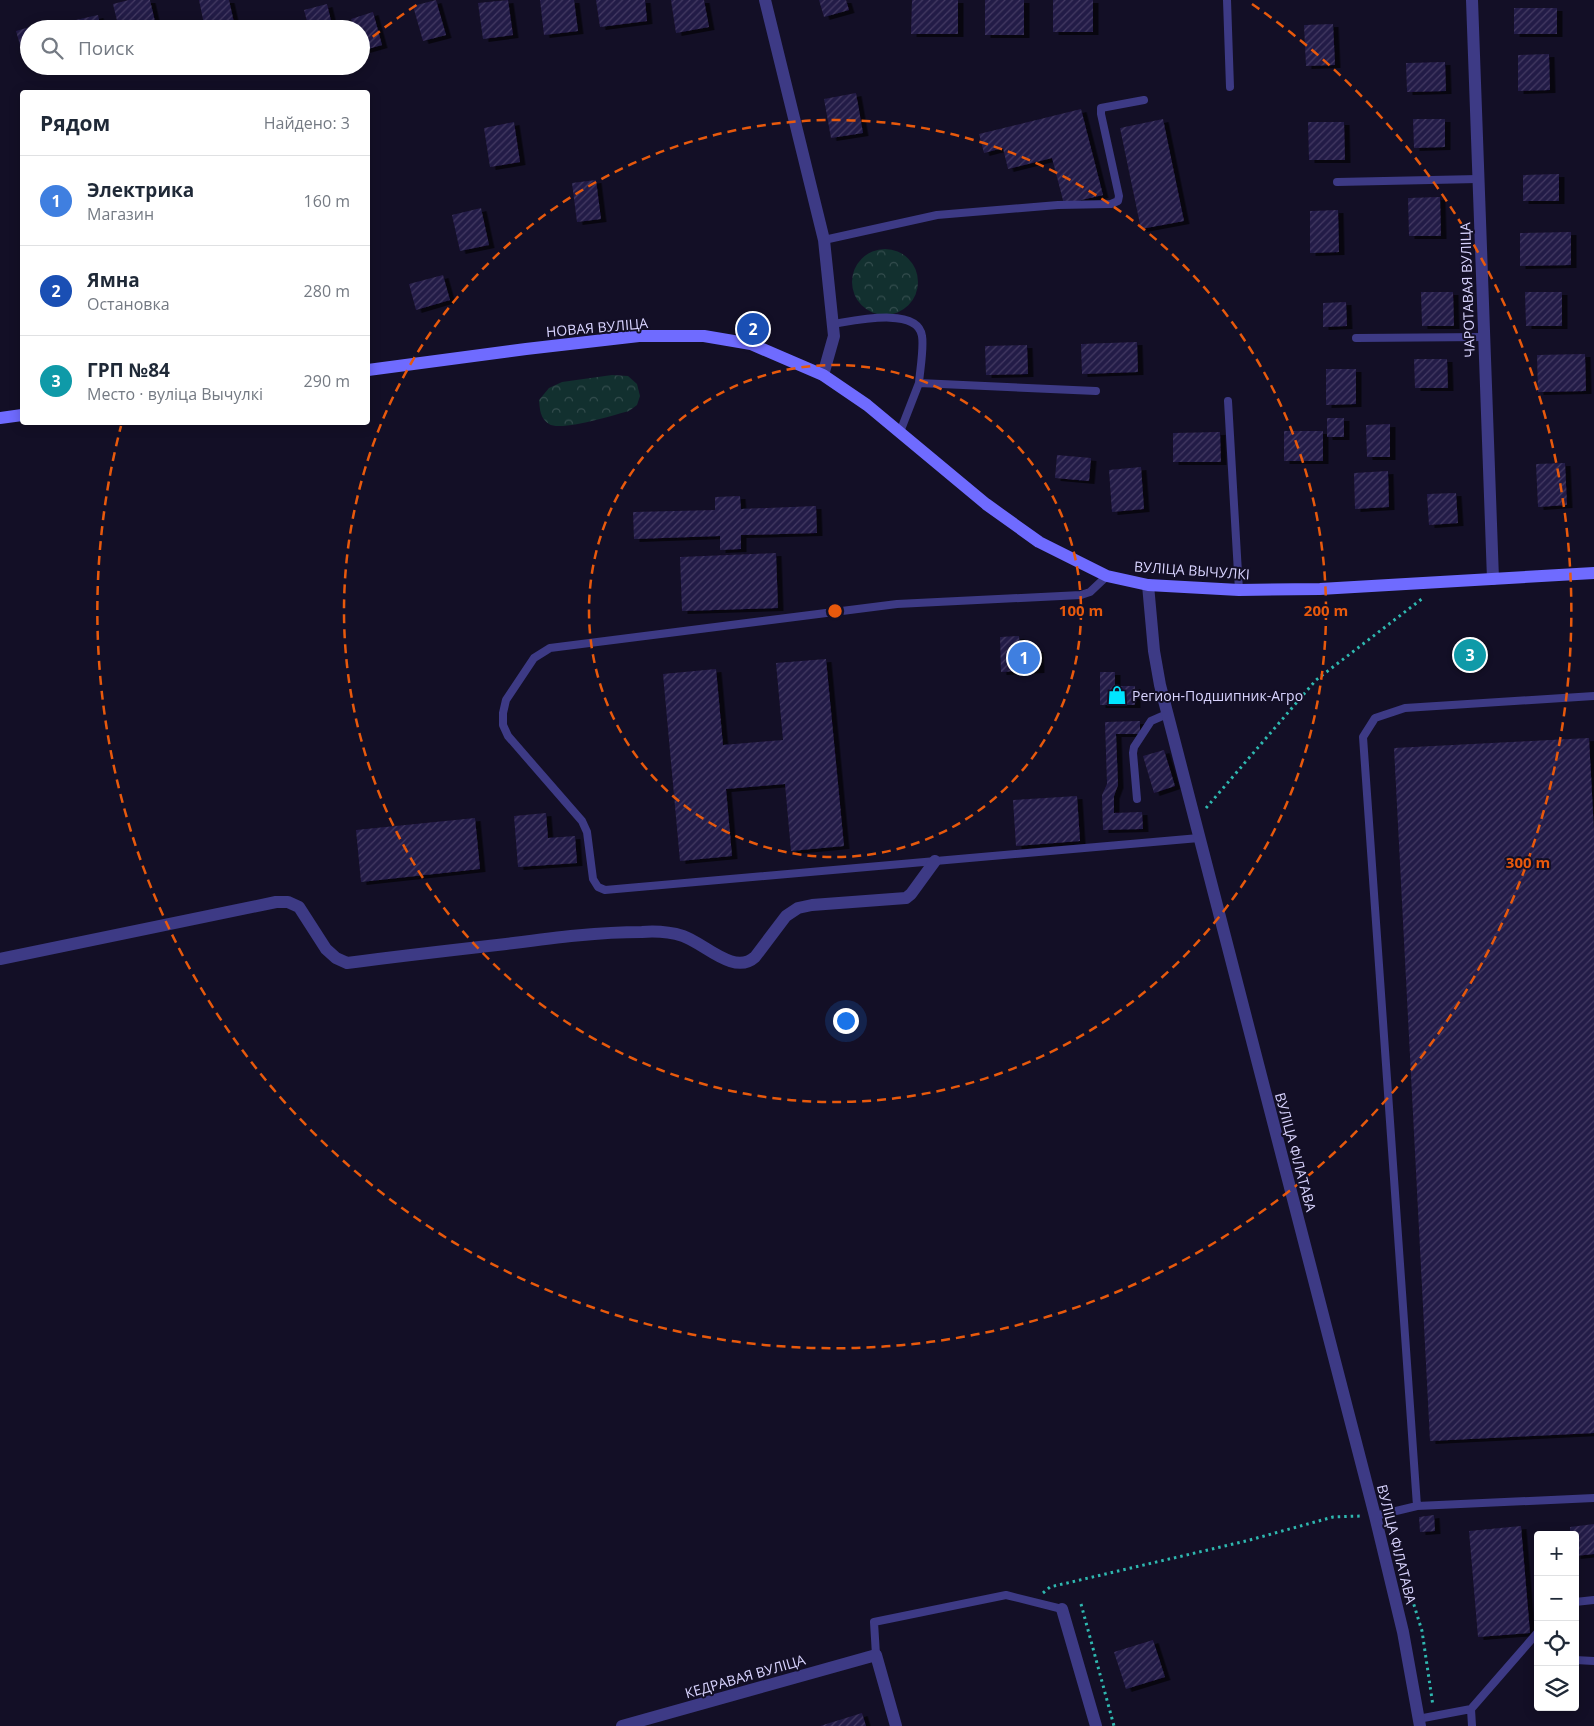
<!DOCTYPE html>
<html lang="ru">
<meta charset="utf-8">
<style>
:root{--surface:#fff;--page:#f2f2f3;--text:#1f2937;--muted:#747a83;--line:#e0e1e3;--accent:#117e91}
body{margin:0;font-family:"Open Sans",sans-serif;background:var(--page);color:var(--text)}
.controls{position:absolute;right:15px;bottom:15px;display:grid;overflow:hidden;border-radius:5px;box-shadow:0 2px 12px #0003}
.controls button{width:45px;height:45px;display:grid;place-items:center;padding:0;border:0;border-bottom:1px solid var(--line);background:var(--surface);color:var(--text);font:25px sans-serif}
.you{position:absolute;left:845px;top:1020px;width:18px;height:18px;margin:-12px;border:4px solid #fff;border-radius:50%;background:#1a73e8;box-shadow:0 0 0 8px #1a73e833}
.badge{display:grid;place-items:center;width:32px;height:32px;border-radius:50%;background:var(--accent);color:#fff;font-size:16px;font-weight:700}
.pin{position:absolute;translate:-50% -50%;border:2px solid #fff;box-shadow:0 1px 5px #0006}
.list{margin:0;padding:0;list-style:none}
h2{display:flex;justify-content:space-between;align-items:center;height:65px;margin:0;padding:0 20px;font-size:21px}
h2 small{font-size:16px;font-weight:400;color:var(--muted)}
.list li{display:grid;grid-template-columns:32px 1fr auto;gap:15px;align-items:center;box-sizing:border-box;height:90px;padding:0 20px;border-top:1px solid var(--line)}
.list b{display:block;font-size:19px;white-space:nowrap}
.list p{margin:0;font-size:16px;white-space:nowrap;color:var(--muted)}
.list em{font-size:16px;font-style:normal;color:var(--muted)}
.icon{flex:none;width:28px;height:28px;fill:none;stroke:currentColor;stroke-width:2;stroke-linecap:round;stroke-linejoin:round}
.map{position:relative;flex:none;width:1594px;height:1726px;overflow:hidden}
.search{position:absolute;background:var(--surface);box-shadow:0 2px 12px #0003;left:20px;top:20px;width:350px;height:55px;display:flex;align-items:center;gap:12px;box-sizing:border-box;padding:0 18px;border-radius:28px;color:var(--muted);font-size:19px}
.panel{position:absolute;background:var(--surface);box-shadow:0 2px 12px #0003;left:20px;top:90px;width:350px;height:335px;border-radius:5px}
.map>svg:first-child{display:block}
</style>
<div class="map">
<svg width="1594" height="1726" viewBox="0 0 1594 1726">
<defs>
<pattern id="forest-crowns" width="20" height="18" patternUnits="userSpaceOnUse" patternTransform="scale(1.25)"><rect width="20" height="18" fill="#12302f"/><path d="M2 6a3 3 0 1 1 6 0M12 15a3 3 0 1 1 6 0" fill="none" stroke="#344d4e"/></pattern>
<pattern id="building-hatch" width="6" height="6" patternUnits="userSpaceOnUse" patternTransform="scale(1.25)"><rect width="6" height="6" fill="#241b47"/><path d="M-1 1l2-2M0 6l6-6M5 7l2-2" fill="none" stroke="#433b63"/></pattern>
<filter id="shadow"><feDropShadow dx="5.5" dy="3" stdDeviation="0" flood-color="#0009"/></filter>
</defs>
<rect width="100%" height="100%" fill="#130f26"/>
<path fill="url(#forest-crowns)" d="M852 282a33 33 0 1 1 66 0a33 33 0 1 1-66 0Z
M612,375L628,376L637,384L640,396L637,405L629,411C614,415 560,432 549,424C540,418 540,410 539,400L549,388L562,382Z"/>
<path fill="url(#building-hatch)" filter="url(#shadow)" d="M129,0H150L156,26L145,29H119L113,4Z
M199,0H229L235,27L227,29H205Z
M436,0L446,35L423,41L413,6Z
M508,0L513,35L483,39L478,3Z
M540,0H574L578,31L544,35Z
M596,0H645L647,21L600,27Z
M671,0H704L709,27L676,33Z
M819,0H846L849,10L824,17Z
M912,0H958V34H911Z
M985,0H1024V35H985Z
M1053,0H1093V32H1053Z
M327,4L333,29H309L304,10Z
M1514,8H1557V34H1514Z
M373,12L382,45L361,51V29H354L351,19Z
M98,15L101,29H72L71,21Z
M40,24L41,29H29V58L24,59L16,31Z
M1333,24L1335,65L1306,66L1304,25Z
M1549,54L1550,90L1518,91V55Z
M1445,62L1446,91L1407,92L1406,63Z
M856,93L863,133L831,138L824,99Z
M1081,109L1103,195L1064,204L1052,158L1008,169L1003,148L984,153L979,134Z
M1163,119L1184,221L1141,229L1120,128Z
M1413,119H1445V147L1414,148Z
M514,122L520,162L490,167L484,128Z
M1308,122H1344L1345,160H1309Z
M1559,174V201H1523V175Z
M596,180L601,219L577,222L572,183Z
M1440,197L1441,236H1409L1408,198Z
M481,208L489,245L460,251L452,215Z
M1338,210L1339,252L1310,253V211Z
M1571,232V265L1520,266V233Z
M443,275L450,300L416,310L409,284Z
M1421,292H1453L1454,326H1422Z
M1525,292H1562V326H1526Z
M1346,302L1347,326L1323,327V303Z
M1137,342L1138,372L1082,374L1081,344Z
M1027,345L1028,374L986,375L985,346Z
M1585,354L1586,391L1538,392L1537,355Z
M1414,359H1447L1448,388H1415Z
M1326,369H1356V404L1326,405Z
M1327,418H1344V437H1327Z
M1390,424V457H1367L1366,425Z
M1284,431H1323V461H1284Z
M1220,432L1221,462H1173V433Z
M1057,455L1091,458L1089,481L1055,478Z
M1565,463L1567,505L1538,507L1536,464Z
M1141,467L1144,509L1112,512L1109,470Z
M1388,471L1389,507L1355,509L1354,473Z
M1456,493L1458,523L1429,525L1427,494Z
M740,496L741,509L816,506L817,533L741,535V549L720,550V536L634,539L633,512L715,510V497Z
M776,553L778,608L682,611L680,557Z
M1019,636L1020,650L1038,649L1039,670L1001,672L1000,637Z
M1475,650L1476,659L1464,660L1463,651Z
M826,659L844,846L791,851L785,784L726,789L732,856L680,861L663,674L716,669L723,745L783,740L776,663Z
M1100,672H1115V686H1135V705H1100Z
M1140,721V734H1116L1118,785L1114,796V813L1142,812L1143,829L1103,830L1102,795L1107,784L1105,722Z
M1589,738L1594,832V1433L1430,1441L1394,748Z
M1164,750L1175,786L1154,793L1143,756Z
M1077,796L1080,841L1016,846L1013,800Z
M546,813L548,838L575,836L577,863L518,867L514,816Z
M475,818L480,869L361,882L356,830Z
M1434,1515L1435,1531L1420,1532L1419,1517Z
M1594,1524V1554L1575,1556V1535H1570V1527Z
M1521,1526L1530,1633L1478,1637L1469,1531Z
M1153,1640L1165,1677L1126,1689L1114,1652Z
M862,1713L866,1726H820Z"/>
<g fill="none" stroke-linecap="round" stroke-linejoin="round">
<path stroke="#2fb8b0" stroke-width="3" stroke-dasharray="2.5 4" stroke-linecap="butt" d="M1206,808L1316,680L1423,598
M1410,1592L1422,1631L1433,1706
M1043,1593L1050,1587L1246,1541L1333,1517L1361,1516
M1081,1604L1114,1726"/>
<path stroke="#3d3a85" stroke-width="8" d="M1227,0L1230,87
M1337,182L1478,179
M824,240L937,215L1058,205L1111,204L1118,201L1119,196L1101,114V108L1144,100
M833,324C853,321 918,306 922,336C924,348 920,370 919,383
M1356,338L1484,337
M1228,401L1239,590
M900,432L919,383L1096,391
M1107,576L1090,592L1081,595L897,604L550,648L534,658L506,700L503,713V725L508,736L582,821L587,832L593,879L598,887L605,890L1199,838
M1137,799L1133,753L1134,747L1151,721L1167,714
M1417,1506L1363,737L1375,718L1405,708L1594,696
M1375,1516L1417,1506L1594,1498
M1575,1602L1594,1600
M876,1655L874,1622L1006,1595L1062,1609
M1575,1660L1594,1661
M1471,1709L1472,1726
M1418,1719L1471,1709L1538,1632"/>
<path stroke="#3d3a85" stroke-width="12" d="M765,0L824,240L834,336L823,375
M1472,0L1493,579
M1148,585L1154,651L1160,685L1375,1516L1403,1632L1420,1726
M0,959L276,902H288L299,907L326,949L336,958L347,963C400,956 453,950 506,944C552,938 596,932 642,932C655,931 670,932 683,936C704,943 734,976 755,957L786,916L798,908L812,905L906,898L911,894L935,861
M1062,1609L1096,1726
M622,1726L876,1655L896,1726"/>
<path stroke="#6f6bff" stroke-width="12" d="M368,370L526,349L639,336H704L751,344L823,375L867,405L986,504L1039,542L1107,576L1148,585L1239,590L1320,589L1594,573
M0,418L22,415"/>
</g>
<g fill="none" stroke="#e8590c" stroke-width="2.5" stroke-dasharray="9 6">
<circle cx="835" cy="611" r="246"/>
<circle cx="835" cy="611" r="491"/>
<path d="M361 46A737 737 0 0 1 418 4M1252 4A737 737 0 1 1 121 426"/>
</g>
<defs>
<g id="shop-bare" transform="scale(1.5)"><path d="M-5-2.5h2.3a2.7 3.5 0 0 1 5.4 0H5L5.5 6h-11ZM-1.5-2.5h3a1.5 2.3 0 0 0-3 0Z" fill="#00e5ff" stroke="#130f26" stroke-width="2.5" paint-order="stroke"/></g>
</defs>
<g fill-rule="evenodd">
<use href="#shop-bare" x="1117" y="695"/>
</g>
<g text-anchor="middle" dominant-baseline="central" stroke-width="4" stroke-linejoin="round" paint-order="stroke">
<g font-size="14" fill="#d9d4ff" stroke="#130f26">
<text transform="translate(1467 290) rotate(-92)">ЧАРОТАВАЯ ВУЛІЦА</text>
<text transform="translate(597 327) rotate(-5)">НОВАЯ ВУЛІЦА</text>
<text transform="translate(1192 570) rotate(4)">ВУЛІЦА ВЫЧУЛКІ</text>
<text transform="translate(1296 1152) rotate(75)">ВУЛІЦА ФІЛАТАВА</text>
<text transform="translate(1397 1544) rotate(76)">ВУЛІЦА ФІЛАТАВА</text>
<text transform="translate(745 1676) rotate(-16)">КЕДРАВАЯ ВУЛІЦА</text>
</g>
<g font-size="14" fill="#d9d4ff" stroke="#130f26" text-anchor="start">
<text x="1132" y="695">Регион-Подшипник-Агро</text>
</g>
</g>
<circle cx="835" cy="611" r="8" fill="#e8590c" stroke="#130f26" stroke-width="2.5"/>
<g font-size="15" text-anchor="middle" font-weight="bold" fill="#e8590c" stroke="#130f26" stroke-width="4" stroke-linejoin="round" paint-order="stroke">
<text x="1081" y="616">100 m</text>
<text x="1326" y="616">200 m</text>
<text x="1528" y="868">300 m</text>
</g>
</svg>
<div class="controls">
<button>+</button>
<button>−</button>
<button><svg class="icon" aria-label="locate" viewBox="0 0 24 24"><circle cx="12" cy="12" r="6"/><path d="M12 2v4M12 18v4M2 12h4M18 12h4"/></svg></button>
<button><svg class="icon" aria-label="layers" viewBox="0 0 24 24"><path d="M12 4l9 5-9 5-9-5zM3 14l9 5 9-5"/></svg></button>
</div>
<div class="you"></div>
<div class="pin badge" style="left:1024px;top:658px;background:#3f7fe0">1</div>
<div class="pin badge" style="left:753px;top:329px;background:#1a4fb4">2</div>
<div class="pin badge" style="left:1470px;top:655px;background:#0f9aa8">3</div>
<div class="search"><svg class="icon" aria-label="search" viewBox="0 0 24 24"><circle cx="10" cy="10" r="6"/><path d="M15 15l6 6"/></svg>Поиск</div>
<section class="panel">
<h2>Рядом<small>Найдено: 3</small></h2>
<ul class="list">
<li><span class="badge" style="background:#3f7fe0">1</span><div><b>Электрика</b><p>Магазин</p></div><em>160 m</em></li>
<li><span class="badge" style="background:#1a4fb4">2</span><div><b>Ямна</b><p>Остановка</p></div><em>280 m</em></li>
<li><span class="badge" style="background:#0f9aa8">3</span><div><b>ГРП №84</b><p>Место · вуліца Вычулкі</p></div><em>290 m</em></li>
</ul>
</section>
</div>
